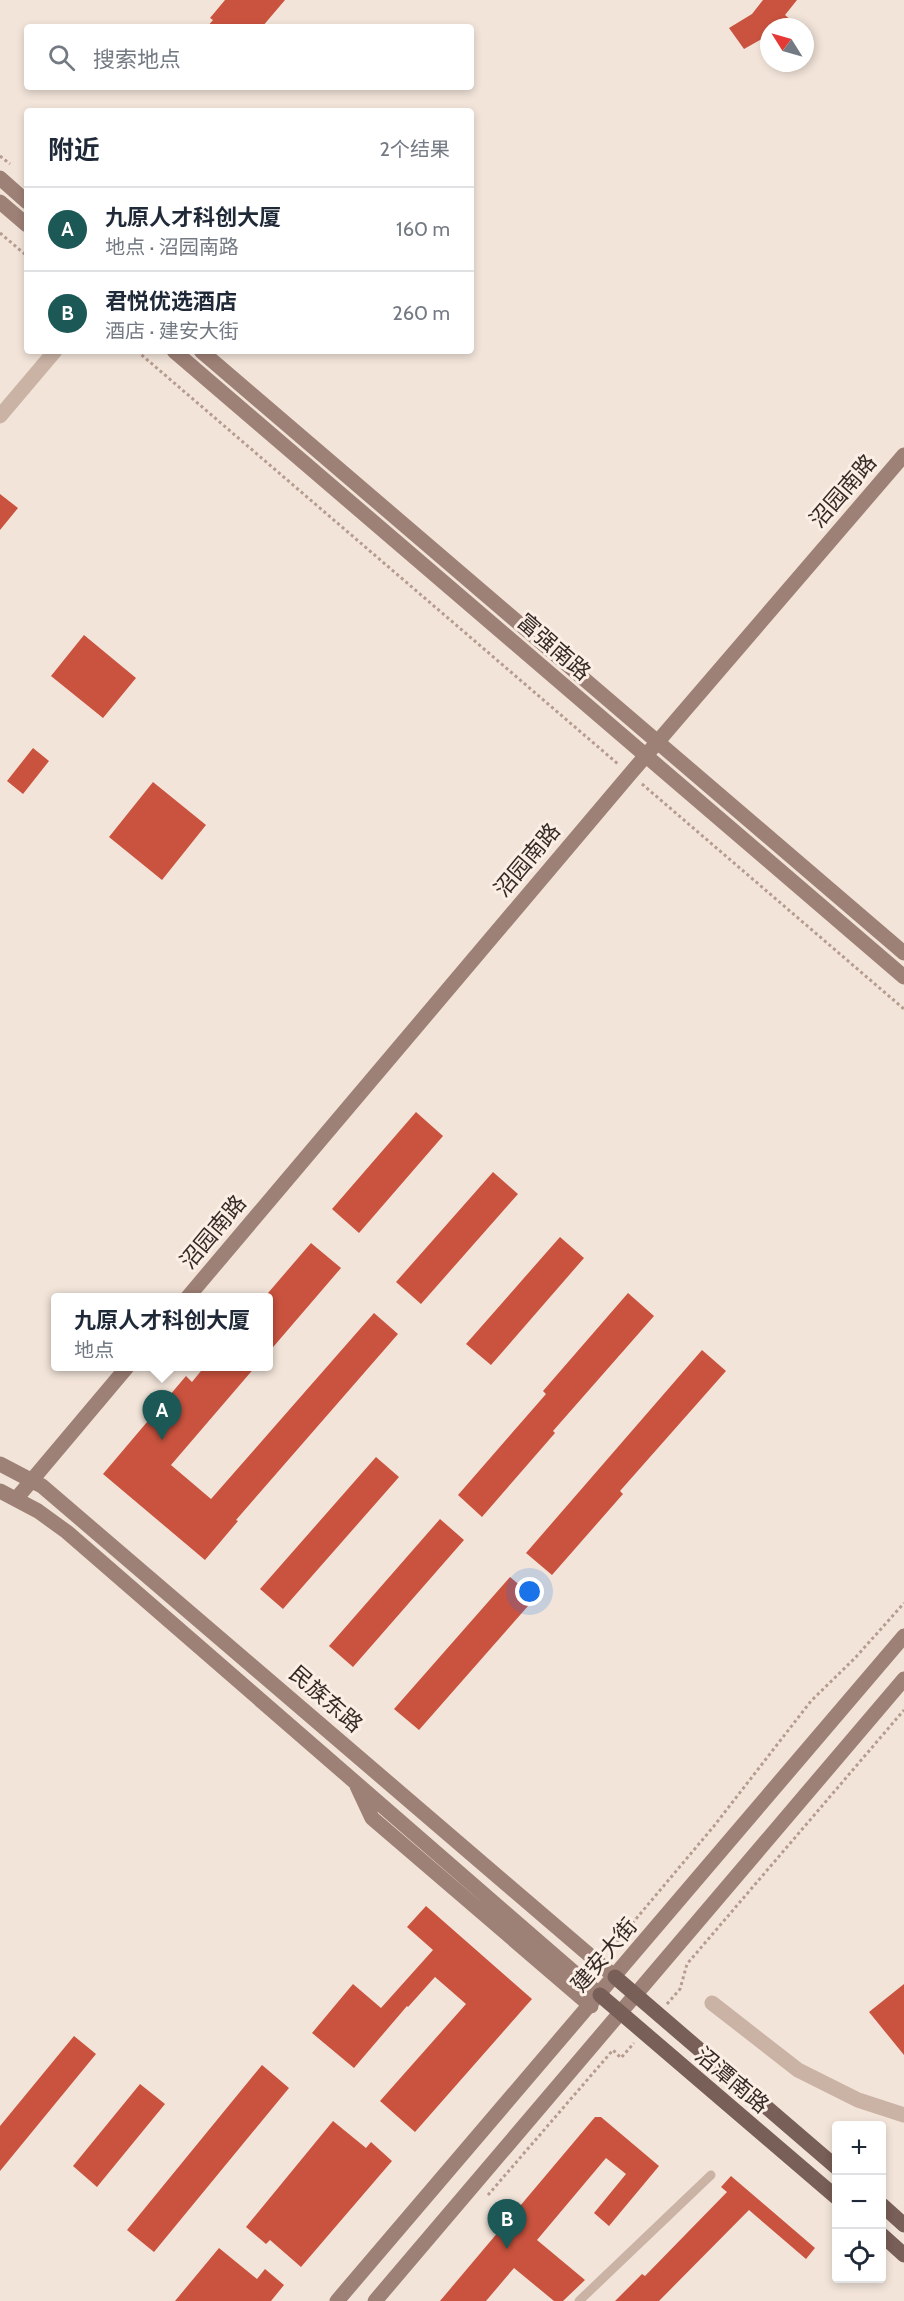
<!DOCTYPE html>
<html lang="zh">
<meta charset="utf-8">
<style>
:root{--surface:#fff;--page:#f6f6f7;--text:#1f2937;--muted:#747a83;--line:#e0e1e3;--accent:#1b5856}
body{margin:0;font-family:Cabin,"Noto Sans SC",sans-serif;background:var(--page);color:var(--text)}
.controls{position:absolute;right:18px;bottom:18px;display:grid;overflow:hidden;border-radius:6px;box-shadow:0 3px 9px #0003}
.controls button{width:54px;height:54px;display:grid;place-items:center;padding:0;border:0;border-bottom:2px solid var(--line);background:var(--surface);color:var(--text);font:30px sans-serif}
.compass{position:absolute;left:760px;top:18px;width:54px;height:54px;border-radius:50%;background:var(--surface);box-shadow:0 3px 9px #0003;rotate:307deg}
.you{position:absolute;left:530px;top:1592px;width:21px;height:21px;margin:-15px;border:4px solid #fff;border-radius:50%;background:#1a73e8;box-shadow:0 0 0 9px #1a73e833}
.badge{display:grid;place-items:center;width:39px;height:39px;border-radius:50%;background:var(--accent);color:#fff;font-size:20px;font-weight:700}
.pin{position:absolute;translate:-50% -50px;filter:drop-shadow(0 2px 3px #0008)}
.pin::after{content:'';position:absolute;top:32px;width:21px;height:18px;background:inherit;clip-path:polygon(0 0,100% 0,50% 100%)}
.popup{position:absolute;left:51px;top:1293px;width:222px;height:78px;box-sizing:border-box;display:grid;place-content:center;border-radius:6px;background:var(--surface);filter:drop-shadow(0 2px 4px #0005);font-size:20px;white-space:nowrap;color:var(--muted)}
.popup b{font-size:22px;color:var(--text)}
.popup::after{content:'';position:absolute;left:50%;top:100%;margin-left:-12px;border:12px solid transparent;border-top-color:var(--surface)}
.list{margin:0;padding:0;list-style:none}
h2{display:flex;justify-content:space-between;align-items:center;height:78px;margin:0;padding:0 24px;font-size:26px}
h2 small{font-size:20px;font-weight:400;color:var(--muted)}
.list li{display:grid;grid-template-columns:39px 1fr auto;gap:18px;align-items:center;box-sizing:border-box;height:84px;padding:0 24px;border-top:2px solid var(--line)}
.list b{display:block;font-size:22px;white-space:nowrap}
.list p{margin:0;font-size:20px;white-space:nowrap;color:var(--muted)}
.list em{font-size:20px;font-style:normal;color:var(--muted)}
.icon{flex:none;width:33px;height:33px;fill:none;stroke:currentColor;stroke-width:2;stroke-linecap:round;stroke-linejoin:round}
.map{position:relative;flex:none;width:904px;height:2301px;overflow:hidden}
.search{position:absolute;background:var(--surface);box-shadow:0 3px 9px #0003;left:24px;top:24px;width:450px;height:66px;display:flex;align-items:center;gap:15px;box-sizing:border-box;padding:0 21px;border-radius:6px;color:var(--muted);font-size:22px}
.panel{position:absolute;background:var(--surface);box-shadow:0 3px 9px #0003;left:24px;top:108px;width:450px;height:246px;border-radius:6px}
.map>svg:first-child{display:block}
</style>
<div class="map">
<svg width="904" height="2301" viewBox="0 0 904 2301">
<rect width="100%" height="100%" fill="#f2e4d9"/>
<path fill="#ca533f" d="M225,0H285L262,27H207L213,20L210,18Z
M763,0H797L785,15L799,27H769V35L744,49L729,28L752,14Z
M0,494L18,508L0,530Z
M84,635L136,678L103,718L51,676Z
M33,748L49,761L23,794L7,781Z
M153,782L206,825L162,880L109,837Z
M416,1112L443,1136L359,1233L332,1209Z
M493,1172L518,1194L421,1304L396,1282Z
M560,1237L584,1258L491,1365L466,1344Z
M311,1243L341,1268L268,1353V1293Z
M628,1293L654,1316L553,1431L555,1433L482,1517L458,1495L546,1394L543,1391Z
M374,1313L398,1334L236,1520L238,1521L205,1560L103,1474L186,1376L192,1382L205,1366H256L171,1465L211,1499Z
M702,1350L726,1371L620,1491L623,1494L552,1575L526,1553Z
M376,1457L399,1477L283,1609L260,1589Z
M440,1519L464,1540L353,1667L329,1646Z
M510,1577L535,1598L419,1730L394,1709Z
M426,1906L532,1999L415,2132L380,2101L466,2004L435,1977L408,2007L407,2006L354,2068L312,2033L353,1984L381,2008L433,1950L407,1927Z
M904,1984V2055L869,2012Z
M74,2036L96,2054L0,2171V2126Z
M262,2065L289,2088L154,2252L127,2230Z
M140,2084L165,2104L97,2187L73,2166Z
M595,2117H601L659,2166L609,2226L594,2213L626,2174L606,2158L537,2240L585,2280L563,2301H554L514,2268L486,2301H440Z
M333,2121L366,2148L371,2142L392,2161L301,2267L270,2240L266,2244L246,2227Z
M731,2176L815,2248L806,2259L749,2210L659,2301H615L642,2274L645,2276L727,2192L721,2187Z
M219,2248L257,2279L265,2269L284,2285L271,2301H175Z"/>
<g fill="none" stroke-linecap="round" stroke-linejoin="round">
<path stroke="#b69c8f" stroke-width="3" stroke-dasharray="3 3" stroke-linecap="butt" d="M0,156L10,164
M0,233L27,256
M137,351L618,764
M642,784L904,1009
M609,1951L714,1826L811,1701L856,1657L904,1603
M667,2004L680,1989L687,1964L904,1710
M488,2195L613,2050L621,2058L634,2043"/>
<path stroke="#cab2a5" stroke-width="9" d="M579,2301L711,2175"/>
<path stroke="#cab2a5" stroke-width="15" d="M0,416L55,351
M712,2003L798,2070L858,2100L904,2115"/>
<path stroke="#9e8176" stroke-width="15" d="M0,178L27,202
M0,202L27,225
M174,351L904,977
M201,351L904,953
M187,1298L630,774L904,455
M0,1464L42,1486L615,1977
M0,1491L38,1511L67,1532L600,1995
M16,1499L128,1366
M357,1786L372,1818L591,2006
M337,2301L904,1636
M375,2301L904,1679"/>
<path stroke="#785f57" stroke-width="15" d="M615,1977L836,2167
M600,1995L836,2197
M882,2205L904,2225
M882,2235L904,2255"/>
</g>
<g text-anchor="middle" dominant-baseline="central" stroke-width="6" stroke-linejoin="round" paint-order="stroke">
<g font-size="22" fill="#362a26" stroke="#faeee5">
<text transform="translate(843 491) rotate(-49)">沼园南路</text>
<text transform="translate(554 647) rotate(41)">富强南路</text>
<text transform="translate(527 860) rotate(-50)">沼园南路</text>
<text transform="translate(213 1232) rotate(-50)">沼园南路</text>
<text transform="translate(326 1699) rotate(41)">民族东路</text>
<text transform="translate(604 1955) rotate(-50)">建安大街</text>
<text transform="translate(732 2080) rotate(40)">沼潭南路</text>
</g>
</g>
</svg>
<div class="controls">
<button>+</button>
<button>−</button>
<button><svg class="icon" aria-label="locate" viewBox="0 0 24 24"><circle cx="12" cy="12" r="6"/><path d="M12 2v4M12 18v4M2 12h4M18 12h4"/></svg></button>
</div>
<svg class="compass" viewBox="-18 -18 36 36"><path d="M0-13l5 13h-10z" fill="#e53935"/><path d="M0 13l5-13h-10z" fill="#747a83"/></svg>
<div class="you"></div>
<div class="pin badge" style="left:162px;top:1440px">A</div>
<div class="popup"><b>九原人才科创大厦</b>地点</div>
<div class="pin badge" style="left:507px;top:2249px">B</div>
<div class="search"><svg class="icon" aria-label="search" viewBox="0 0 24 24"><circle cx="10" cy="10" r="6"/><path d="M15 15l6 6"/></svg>搜索地点</div>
<section class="panel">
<h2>附近<small>2个结果</small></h2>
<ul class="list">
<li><span class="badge">A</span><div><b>九原人才科创大厦</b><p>地点 · 沼园南路</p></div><em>160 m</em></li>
<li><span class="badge">B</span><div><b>君悦优选酒店</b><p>酒店 · 建安大街</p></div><em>260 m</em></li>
</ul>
</section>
</div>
